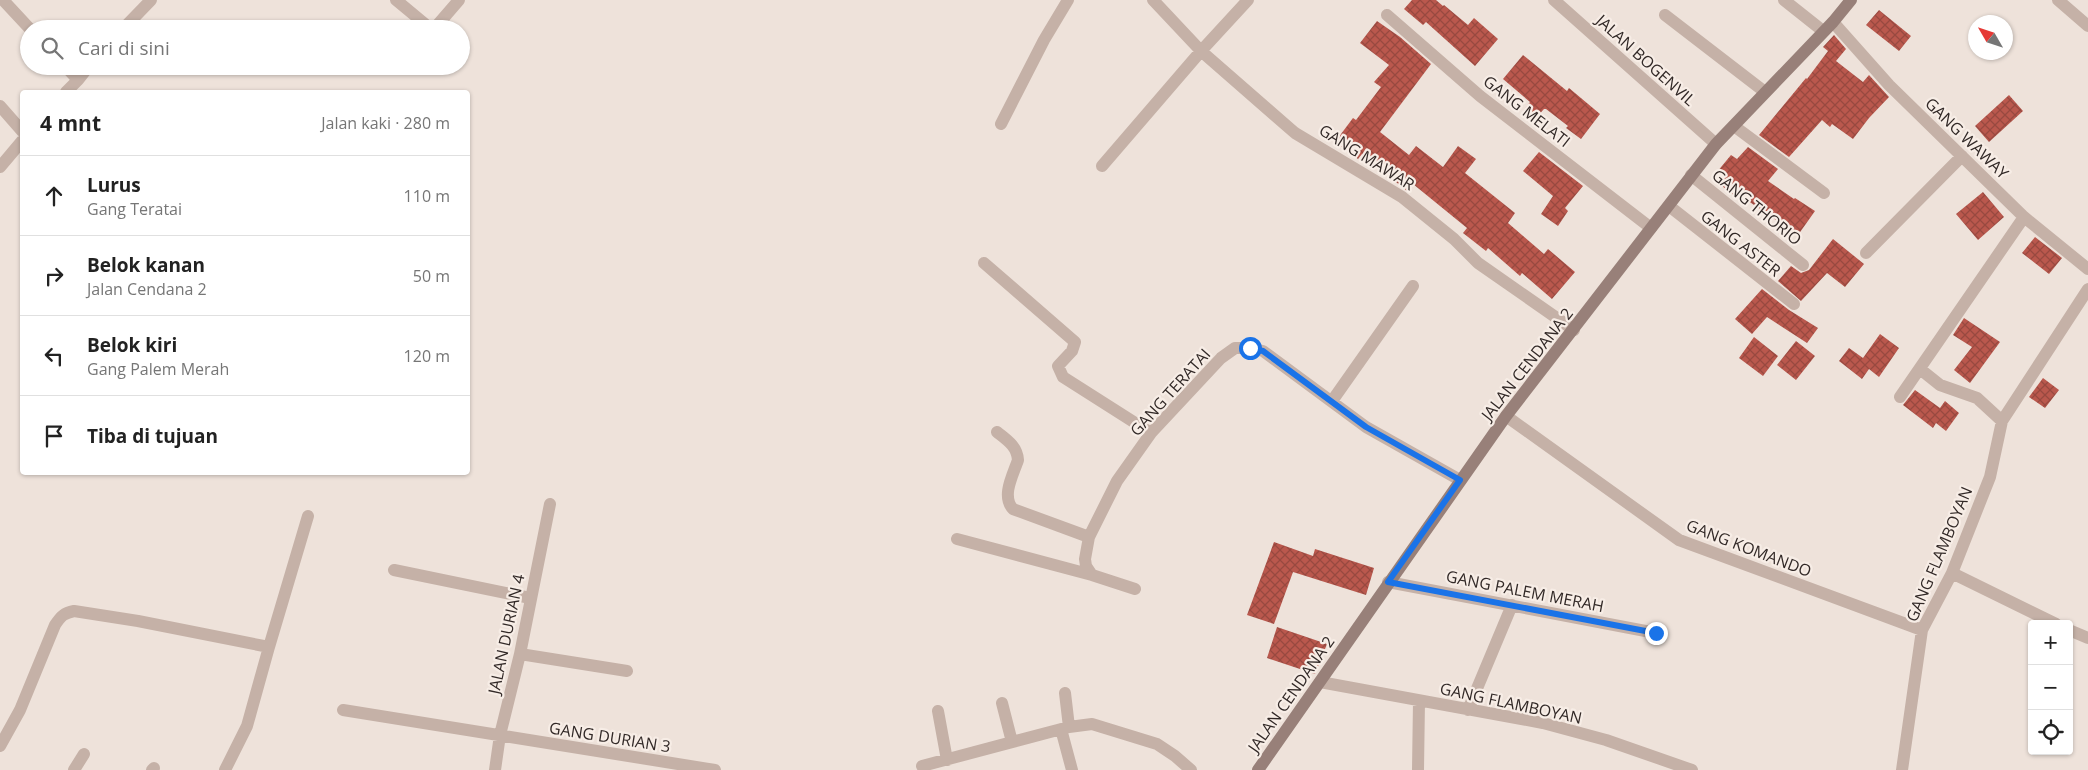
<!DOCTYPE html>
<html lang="id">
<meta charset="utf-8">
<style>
:root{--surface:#fff;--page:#f2f2f2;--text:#222;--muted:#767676;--line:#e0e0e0}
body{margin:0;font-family:"Open Sans",sans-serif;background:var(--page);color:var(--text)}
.controls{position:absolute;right:15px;bottom:15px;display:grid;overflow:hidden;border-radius:5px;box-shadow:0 1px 4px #0004}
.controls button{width:45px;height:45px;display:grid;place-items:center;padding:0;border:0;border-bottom:1px solid var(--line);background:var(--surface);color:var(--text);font:25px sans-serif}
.compass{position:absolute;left:1968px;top:15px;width:45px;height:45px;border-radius:50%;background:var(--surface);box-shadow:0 1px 4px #0004;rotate:309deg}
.stop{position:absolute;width:15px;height:15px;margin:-11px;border:4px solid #1a73e8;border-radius:50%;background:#fff}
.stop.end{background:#1a73e8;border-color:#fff;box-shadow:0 1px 5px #0008}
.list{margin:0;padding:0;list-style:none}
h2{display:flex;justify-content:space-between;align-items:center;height:65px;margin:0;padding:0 20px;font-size:21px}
h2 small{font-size:16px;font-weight:400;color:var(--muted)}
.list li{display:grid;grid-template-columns:32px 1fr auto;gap:15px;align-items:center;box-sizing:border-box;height:80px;padding:0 20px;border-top:1px solid var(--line)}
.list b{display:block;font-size:19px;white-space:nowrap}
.list p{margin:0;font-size:16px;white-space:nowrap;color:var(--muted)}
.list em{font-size:16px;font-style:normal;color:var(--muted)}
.icon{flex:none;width:28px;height:28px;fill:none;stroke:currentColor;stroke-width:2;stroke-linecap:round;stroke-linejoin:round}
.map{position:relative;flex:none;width:2088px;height:770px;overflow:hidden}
.search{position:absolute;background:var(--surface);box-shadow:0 1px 4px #0004;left:20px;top:20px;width:450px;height:55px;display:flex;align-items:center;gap:12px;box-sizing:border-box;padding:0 18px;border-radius:28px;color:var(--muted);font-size:19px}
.panel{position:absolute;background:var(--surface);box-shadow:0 1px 4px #0004;left:20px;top:90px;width:450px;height:385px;border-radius:5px}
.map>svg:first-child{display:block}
</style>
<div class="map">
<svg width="2088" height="770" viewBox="0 0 2088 770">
<defs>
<pattern id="building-cross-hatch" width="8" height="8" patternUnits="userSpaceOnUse" patternTransform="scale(1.25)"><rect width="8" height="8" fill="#ba584d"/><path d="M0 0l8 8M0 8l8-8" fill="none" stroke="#984940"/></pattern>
</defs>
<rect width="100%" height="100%" fill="#eee2da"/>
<path fill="url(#building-cross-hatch)" d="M1412,0H1436L1443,6L1444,5L1468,25L1474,18L1498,39L1475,66L1426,22L1423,25L1404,9Z
M1879,10L1911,36L1899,51L1866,25Z
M1377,21L1400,37L1431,64L1380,132L1409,155L1416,146L1443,167L1458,146L1476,159L1465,173L1515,213L1508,223L1544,254L1548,249L1575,272L1552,299L1522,273L1520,276L1488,248L1486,251L1463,233L1467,228L1413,184L1407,191L1362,154L1358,159L1335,142L1353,118L1356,120L1381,87L1374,82L1389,65L1360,43Z
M1834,35L1846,49L1836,61L1863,82L1869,75L1889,97L1869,118L1853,139L1832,124L1830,127L1822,120L1789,157L1759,135L1806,78L1807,79L1828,51L1823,47Z
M1523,55L1567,91L1569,88L1600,114L1581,139L1566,128L1568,126L1546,109H1544L1534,120L1523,111L1530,102L1503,79Z
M2009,95L2023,111L1989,142L1975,126Z
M1748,147L1778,169L1768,181L1794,199L1795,198L1815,211L1798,235L1738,194L1736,197L1712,178L1731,155L1737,159Z
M1539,152L1583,186L1565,208L1568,211L1558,226L1541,214L1553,196L1523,171Z
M1983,192L2004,217L1978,240L1956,214Z
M2035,237L2062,258L2049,274L2022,253Z
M1833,239L1864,264L1845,287L1827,273L1801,301L1778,281L1791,266L1801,273L1809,270Z
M1762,289L1789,310L1818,328L1807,343L1767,317L1752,334L1735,319Z
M1964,318L2000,342L1970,383L1954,370L1972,347L1953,335Z
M1880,334L1899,348L1879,377L1869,369L1862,379L1839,361L1849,348L1863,358Z
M1754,337L1778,356L1763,376L1739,358Z
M1796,341L1815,356L1796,380L1777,365Z
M2043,378L2059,390L2045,408L2029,397Z
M1915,390L1940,408L1945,401L1959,413L1946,431L1936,423L1933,428L1903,405Z
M1274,542L1313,556L1315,549L1374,568L1366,595L1293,572L1274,624L1247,615Z
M1277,627L1327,644L1315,674L1267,658Z"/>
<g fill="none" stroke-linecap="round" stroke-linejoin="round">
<path stroke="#c5b1a7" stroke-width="12" d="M3,0L30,29
M396,0L431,29
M1153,0L1201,51L1295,133L1402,197L1454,239L1478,263L1574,330
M1554,0L1716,144
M1784,0L1823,31
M2058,0L2088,26
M1387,15L1480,96L1651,228
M1665,15L1765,92
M1833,22L1889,85L2024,217L2088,269
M123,29L151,0
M434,29L459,0
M65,66L78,80L89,66
M66,92L78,80
M0,106L22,131
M1001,124L1044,40L1068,0
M1734,126L1824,193
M1102,166L1201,51L1248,0
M0,167L22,141
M1691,175L1803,265
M1669,206L1794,304
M1866,253L1962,156
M984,263L1075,342L1072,351L1058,366L1063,377L1151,433
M1900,397L2024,217
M1332,401L1413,286
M1506,416L1679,540L1922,630
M2002,421L2088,289
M997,432C1007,440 1017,446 1018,460C1013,475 1001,496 1013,509L1089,537
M957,539L1092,575
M394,570L530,598
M1952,573L2056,624
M1388,582L1656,633
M1135,589L1092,575L1086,566L1085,559L1089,537L1117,481L1151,433L1221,358L1235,348H1249L1263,351L1366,427L1460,480
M2069,630L2088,638
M520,654L627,671
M1320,682L1543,723L1606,740L1692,770
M1065,693L1069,727
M1002,703L1012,742
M343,710L715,770
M1468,710L1512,605
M938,711L947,760
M1061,729L1072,770
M0,746L20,710L55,625C61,616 64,613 74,611L138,621L269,647L308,516
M922,766L1069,727L1092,724L1157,744L1175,756L1191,770
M74,770L84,754
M152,770L154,768
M225,770L247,726L269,647
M495,770L500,735L520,654L550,504
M1418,770L1419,701
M1902,770L1922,630L1952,573L1990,477L2002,421L1977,398L1940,385L1920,369"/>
<path stroke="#988079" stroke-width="12" d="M1258,770L1506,416L1716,144L1833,22L1851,0"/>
</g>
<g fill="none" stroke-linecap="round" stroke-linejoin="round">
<path stroke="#1a73e8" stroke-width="6" d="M1250,348L1263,351L1366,427L1460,480L1388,582L1656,633"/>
</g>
<g text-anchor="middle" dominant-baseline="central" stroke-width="4.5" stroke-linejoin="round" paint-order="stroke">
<g font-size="16" fill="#322927" stroke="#f7ede6">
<text transform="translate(1646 60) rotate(42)">JALAN BOGENVIL</text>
<text transform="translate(1527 111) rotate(38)">GANG MELATI</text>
<text transform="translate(1967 138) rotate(44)">GANG WAWAY</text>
<text transform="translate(1367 157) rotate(32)">GANG MAWAR</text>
<text transform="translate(1757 207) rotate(39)">GANG THORIO</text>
<text transform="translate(1741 243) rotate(38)">GANG ASTER</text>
<text transform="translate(1527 364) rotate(-52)">JALAN CENDANA 2</text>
<text transform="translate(1170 392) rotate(-48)">GANG TERATAI</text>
<text transform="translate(1749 548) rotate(21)">GANG KOMANDO</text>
<text transform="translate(1939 554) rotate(-67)">GANG FLAMBOYAN</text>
<text transform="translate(1525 591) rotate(11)">GANG PALEM MERAH</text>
<text transform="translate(506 634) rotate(-78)">JALAN DURIAN 4</text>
<text transform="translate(1291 694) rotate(-55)">JALAN CENDANA 2</text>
<text transform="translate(1511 703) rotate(12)">GANG FLAMBOYAN</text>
<text transform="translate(610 737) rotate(9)">GANG DURIAN 3</text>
</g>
</g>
</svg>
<div class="controls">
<button>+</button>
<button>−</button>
<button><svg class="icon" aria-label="locate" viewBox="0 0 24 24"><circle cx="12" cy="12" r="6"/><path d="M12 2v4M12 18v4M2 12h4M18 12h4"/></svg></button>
</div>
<svg class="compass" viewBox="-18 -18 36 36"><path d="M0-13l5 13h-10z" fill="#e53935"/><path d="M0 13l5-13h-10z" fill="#767676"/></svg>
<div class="stop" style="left:1250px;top:348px"></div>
<div class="stop end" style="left:1656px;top:633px"></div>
<div class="search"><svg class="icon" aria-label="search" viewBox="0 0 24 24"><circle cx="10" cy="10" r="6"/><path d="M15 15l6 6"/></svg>Cari di sini</div>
<section class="panel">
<h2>4 mnt<small>Jalan kaki · 280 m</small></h2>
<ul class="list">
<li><svg class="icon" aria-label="ahead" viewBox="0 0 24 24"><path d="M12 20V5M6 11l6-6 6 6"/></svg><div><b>Lurus</b><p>Gang Teratai</p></div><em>110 m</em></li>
<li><svg class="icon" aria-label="right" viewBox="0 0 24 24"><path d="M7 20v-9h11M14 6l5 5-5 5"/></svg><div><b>Belok kanan</b><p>Jalan Cendana 2</p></div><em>50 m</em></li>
<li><svg class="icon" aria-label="left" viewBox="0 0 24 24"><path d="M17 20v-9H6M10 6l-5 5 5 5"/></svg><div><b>Belok kiri</b><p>Gang Palem Merah</p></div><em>120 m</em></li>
<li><svg class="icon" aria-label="arrive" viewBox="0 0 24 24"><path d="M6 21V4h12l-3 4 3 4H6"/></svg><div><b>Tiba di tujuan</b></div></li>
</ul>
</section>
</div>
